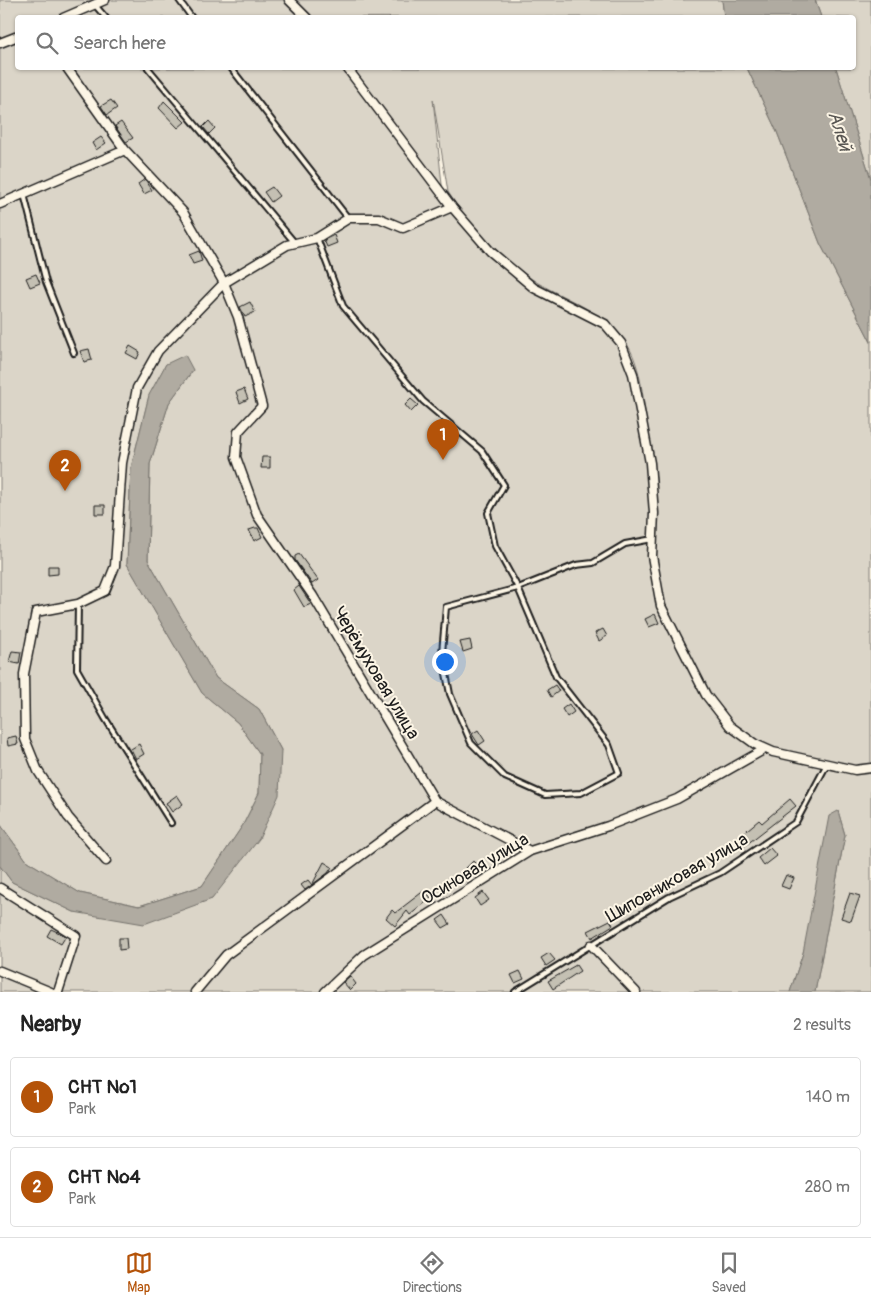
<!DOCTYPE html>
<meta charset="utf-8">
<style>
:root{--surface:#fff;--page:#f6f6f6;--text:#222;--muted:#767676;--line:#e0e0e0;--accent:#b45309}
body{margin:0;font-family:Pangolin,sans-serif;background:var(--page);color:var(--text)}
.you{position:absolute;left:444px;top:661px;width:18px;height:18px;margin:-12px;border:4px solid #fff;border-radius:50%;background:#1a73e8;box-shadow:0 0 0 8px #1a73e833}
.badge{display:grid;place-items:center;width:32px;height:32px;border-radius:50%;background:var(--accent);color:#fff;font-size:16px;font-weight:700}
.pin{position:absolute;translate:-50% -41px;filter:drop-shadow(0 1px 2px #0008)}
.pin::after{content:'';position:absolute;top:26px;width:18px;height:15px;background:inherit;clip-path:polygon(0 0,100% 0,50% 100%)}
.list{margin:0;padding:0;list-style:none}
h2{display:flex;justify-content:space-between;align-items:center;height:65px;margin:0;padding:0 20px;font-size:21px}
h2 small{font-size:16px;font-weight:400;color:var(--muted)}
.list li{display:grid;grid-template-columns:32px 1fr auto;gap:15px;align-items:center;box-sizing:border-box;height:80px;margin:0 10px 10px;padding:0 10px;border:1px solid var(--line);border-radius:5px}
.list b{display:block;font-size:19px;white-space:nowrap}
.list p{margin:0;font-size:16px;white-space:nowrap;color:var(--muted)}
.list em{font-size:16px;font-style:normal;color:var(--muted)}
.icon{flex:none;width:28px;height:28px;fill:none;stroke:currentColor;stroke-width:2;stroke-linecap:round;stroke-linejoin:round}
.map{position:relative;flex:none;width:871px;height:992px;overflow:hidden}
.search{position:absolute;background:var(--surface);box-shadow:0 1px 4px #0004;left:15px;right:15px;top:15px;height:55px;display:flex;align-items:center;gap:12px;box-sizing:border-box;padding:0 18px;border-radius:5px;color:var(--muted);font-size:19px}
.sheet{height:245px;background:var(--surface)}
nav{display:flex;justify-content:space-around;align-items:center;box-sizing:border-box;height:70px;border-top:1px solid var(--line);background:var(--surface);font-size:14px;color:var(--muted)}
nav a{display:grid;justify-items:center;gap:2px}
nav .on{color:var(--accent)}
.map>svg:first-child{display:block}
</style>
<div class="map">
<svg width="871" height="992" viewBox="0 0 871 992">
<rect width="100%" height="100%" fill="#fcf5e5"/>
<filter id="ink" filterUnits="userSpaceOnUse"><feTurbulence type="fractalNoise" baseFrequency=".02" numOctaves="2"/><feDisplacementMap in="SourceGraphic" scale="10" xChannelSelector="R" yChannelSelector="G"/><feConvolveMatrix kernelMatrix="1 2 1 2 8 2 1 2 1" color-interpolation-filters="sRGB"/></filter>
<g filter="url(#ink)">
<path fill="#dbd5c8" stroke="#7c7872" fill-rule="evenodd" d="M0,0H722L724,17L18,18V68H747L777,132L820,243L871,342V992H815L845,835L838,811L803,953L790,992H0V866L12,882L74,912L212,899L281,750L259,709L216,678L148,560L150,464L169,403L193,370L166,364L149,396L131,468L127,564L202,693L238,723L260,754L259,793L243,825L202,886L139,906L80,893L27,861L0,824ZM433,99L448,192C468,224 506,263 538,283C569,301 607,313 627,344C645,372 645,423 649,455L631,374L621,349L605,324L534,288L488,251L443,194Z
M815,0H871V179L836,68H854V18L821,17Z"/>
<path fill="#b0aba1" stroke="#75726c" d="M722,0H815L821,17H724Z
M747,68H836L871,179V342L820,243L777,132Z
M185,355L193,370L169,403L150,464L148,560L216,678L259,709L281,750L279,795L259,839L212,899L144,924L74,912L12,882L0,866V824L27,861L80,893L139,906L202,886L243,825L259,793L260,754L238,723L202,693L127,564L131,468L149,395L166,364Z
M838,811L845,835L815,992H790L803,953L829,816Z"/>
<path fill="#c4c0b3" stroke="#1c1c1c" d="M111,100L117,108L107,115L101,106Z
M164,101L185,122L178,128L159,108Z
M209,121L215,128L209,134L203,127Z
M121,122L133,138L126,142L115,126Z
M101,137L106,143L96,150L92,143Z
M145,179L152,190L144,194L138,184Z
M272,187L279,196L271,202L264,192Z
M334,235L337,243L327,247L324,240Z
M199,251L202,261L193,264L189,255Z
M36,274L40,283L30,287L26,278Z
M250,302L255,312L245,317L240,307Z
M130,346L140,352L137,359L126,353Z
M89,349L92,360L84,362L80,351Z
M244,389L248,399L240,403L236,392Z
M411,399L418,405L411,412L405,405Z
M262,457H270V468H261Z
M95,505H105V514H95Z
M255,528H258L262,537L254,541L249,530Z
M299,554L318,580L312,584L295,560V556Z
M48,566H58V574L48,575Z
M299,586L311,604L304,607L294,590Z
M655,614L659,623L649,627L645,619Z
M603,629L607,636L599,641L595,633Z
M470,640L472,649L463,652L460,642Z
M12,651L21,652L19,664L9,662Z
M555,685L559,691L551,697L547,690Z
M569,704L574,712L567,717L562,709Z
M478,730L485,741L479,745L472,734Z
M16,736L18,744L8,746L7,738Z
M139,744L144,754L136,759L131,749Z
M177,795L183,804L172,812L166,803Z
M790,799L796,806L742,848L735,840L759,820L762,823Z
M770,848L777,856L764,866L758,858Z
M473,861L480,868L473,875L466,868Z
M324,862L332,867L328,873L305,890L301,885L308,880L312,885Z
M786,875L794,878L789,889L781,886Z
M425,890L431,898L410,915L407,911L395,926L386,918L392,910L395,913Z
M483,892L489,900L480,906L475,898Z
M850,893L860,896L851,921L841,918Z
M444,915L450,924L443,928L437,920Z
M610,920L613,925L592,938L588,931Z
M51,929L66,936L61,944L47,936Z
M119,938H126L127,949L119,950Z
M549,953L555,960L546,966L541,958Z
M576,965L580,971L553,989L548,981Z
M520,971L524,979L515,983L511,975Z
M350,976L356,984L350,990L343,982Z"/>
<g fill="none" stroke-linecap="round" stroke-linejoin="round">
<g stroke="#1c1c1c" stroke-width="8">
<path id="lane" d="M179,0L192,18
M95,5L106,18
M148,68L295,243
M231,68L348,218
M24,194L46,282L74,353
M317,238L343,306L423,401L482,451L504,485L488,513L495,546L518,588L556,677L609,745L619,773L581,793L545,795L505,777L471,743L450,694L442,653L446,607L518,588L576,565L593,563L625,544L653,539
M78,604L77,669L105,718L171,823
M515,992L669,897L720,873L796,822L827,764"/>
</g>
<g stroke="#1c1c1c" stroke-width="11">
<path id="street" d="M289,0L307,18
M63,18L105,0
M0,43L18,36
M67,68L125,150L183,212L224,283L238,317L262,406L238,432L236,457L257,515L313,596L435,801L226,955L195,992
M347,68L452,207L490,251L534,288L605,324L621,343L633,374L650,463L654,513L652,556L661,606L706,695L730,726L755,744L773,752L855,770L871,768
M0,204L125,150
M435,801L530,851
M106,861L68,817L38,771L25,739L24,674L36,612L78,604L105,591L115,566L122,463L137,388L158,351L224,283L287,245L317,238L349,218H379L403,228L452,207
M0,888L76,936L58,992
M591,945L636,992
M0,971L51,992
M325,992L364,955L530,851L608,826L677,799L765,749"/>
</g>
<use href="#lane" stroke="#fcf5e5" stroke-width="4"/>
<use href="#street" stroke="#fcf5e5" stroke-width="8"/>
</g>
</g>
<g text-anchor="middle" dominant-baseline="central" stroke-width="4" stroke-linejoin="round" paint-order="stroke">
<g font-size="18" fill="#1c1c1c" stroke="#fcf5e5">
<text transform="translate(376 673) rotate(59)">Черёмуховая улица</text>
<text transform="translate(475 869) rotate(-31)">Осиновая улица</text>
<text transform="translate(677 878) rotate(-30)">Шиповниковая улица</text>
</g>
<g font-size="19" font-style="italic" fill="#575551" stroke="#fcf5e5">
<text transform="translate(840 131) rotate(72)">Алей</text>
</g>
</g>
</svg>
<div class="you"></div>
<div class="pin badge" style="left:443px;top:460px">1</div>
<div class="pin badge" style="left:65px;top:491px">2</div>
<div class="search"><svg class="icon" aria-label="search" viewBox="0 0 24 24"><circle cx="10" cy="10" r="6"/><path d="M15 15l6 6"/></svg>Search here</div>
</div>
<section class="sheet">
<h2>Nearby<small>2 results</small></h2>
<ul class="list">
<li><span class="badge">1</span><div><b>СНТ №1</b><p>Park</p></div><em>140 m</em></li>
<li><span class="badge">2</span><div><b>СНТ №4</b><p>Park</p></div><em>280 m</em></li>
</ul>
</section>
<nav>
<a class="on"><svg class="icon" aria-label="map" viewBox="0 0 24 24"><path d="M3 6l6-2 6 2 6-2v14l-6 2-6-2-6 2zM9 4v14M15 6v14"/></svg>Map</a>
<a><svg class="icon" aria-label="directions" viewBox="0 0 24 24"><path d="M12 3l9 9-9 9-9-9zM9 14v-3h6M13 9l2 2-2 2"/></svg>Directions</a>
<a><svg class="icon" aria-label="saved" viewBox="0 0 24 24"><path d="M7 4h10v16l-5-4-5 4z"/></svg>Saved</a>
</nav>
